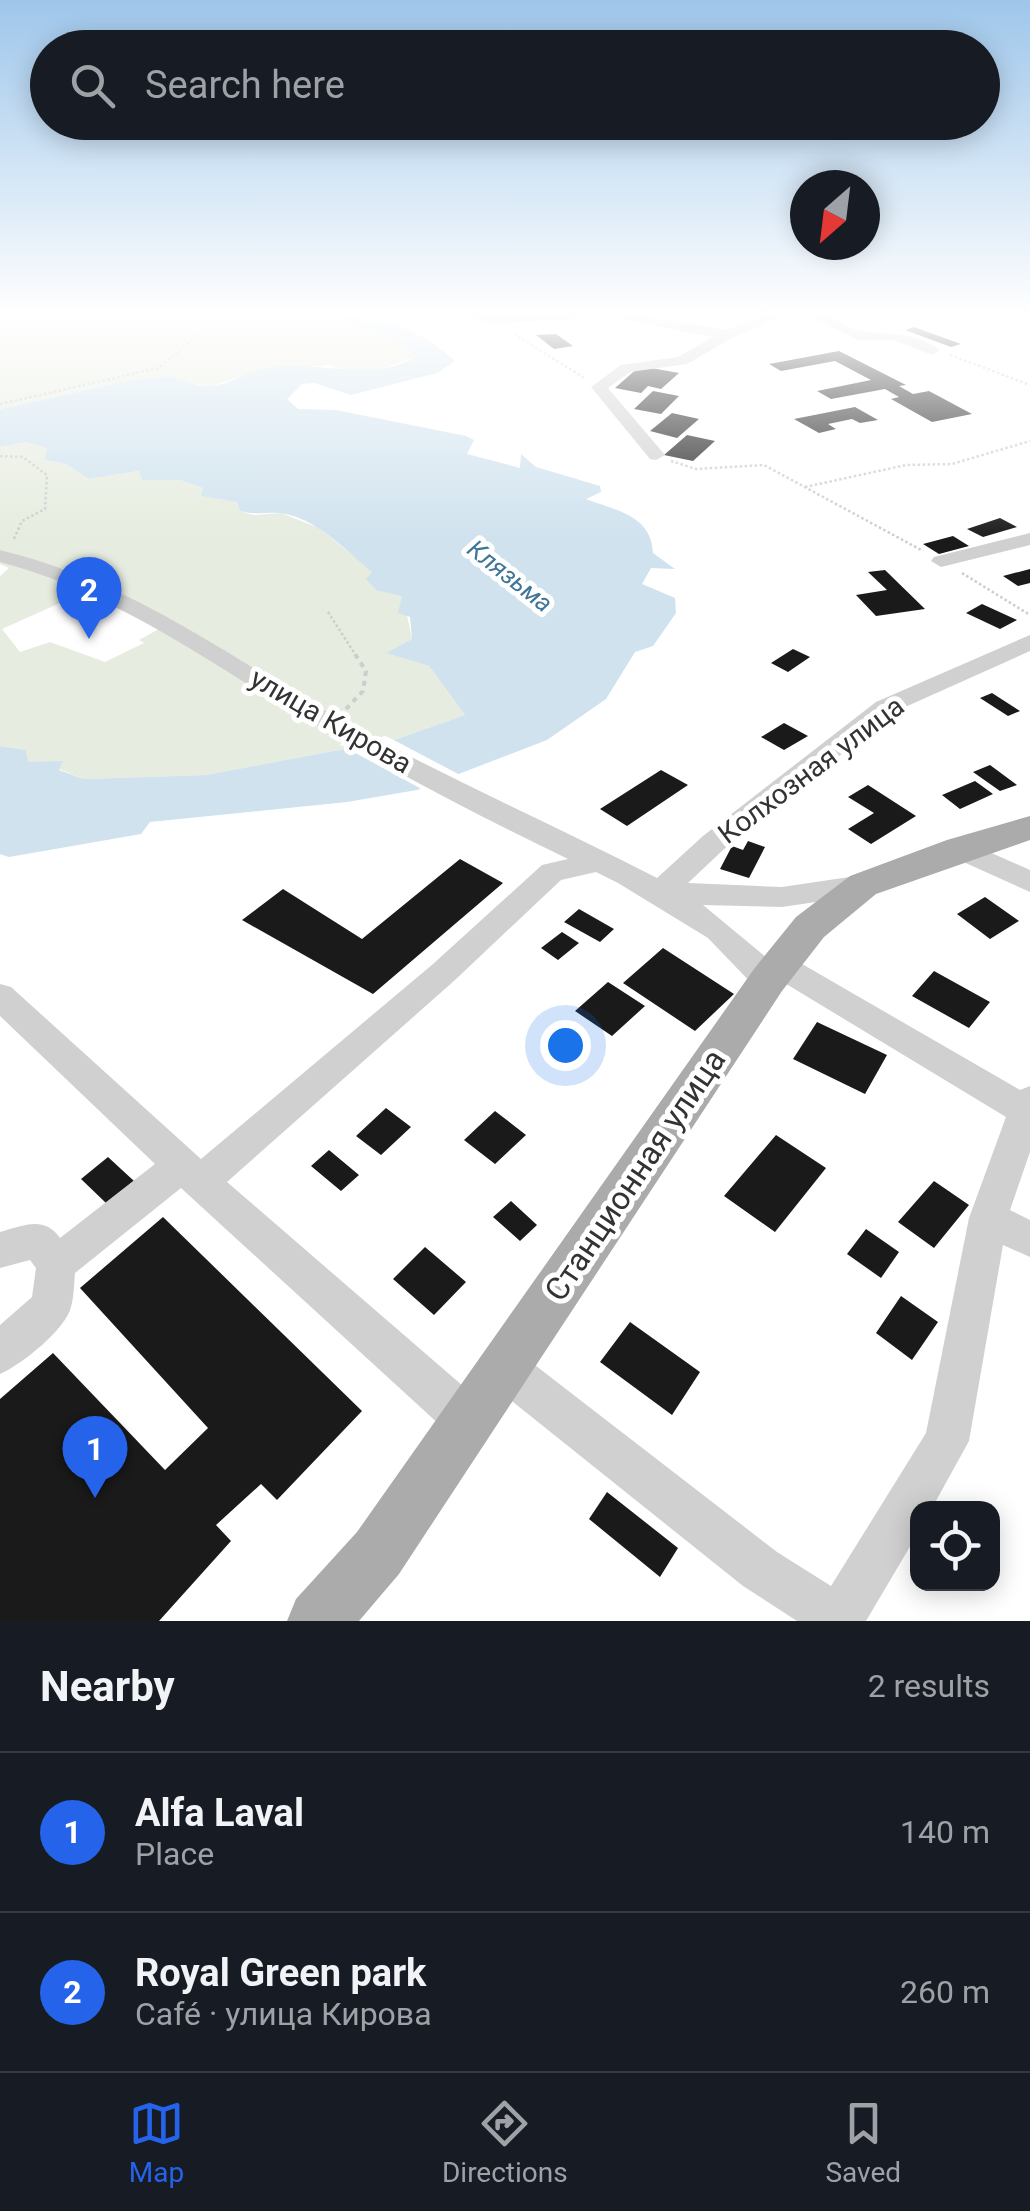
<!DOCTYPE html>
<meta charset="utf-8">
<style>
:root{--surface:#171b24;--page:#20242c;--text:#f1f3f6;--muted:#9ea1a6;--line:#363941;--accent:#2563eb}
body{margin:0;font-family:Roboto,sans-serif;background:var(--page);color:var(--text)}
.controls{position:absolute;right:30px;bottom:30px;display:grid;overflow:hidden;border-radius:20px;box-shadow:0 5px 25px #0003}
.controls button{width:90px;height:90px;display:grid;place-items:center;padding:0;border:0;border-bottom:2px solid var(--line);background:var(--surface);color:var(--text);font:50px sans-serif}
.compass{position:absolute;left:790px;top:170px;width:90px;height:90px;border-radius:50%;background:var(--surface);box-shadow:0 5px 25px #0003;rotate:208deg}
.you{position:absolute;left:565px;top:1045px;width:35px;height:35px;margin:-25px;border:8px solid #fff;border-radius:50%;background:#1a73e8;box-shadow:0 0 0 15px #1a73e833}
.badge{display:grid;place-items:center;width:65px;height:65px;border-radius:50%;background:var(--accent);color:#fff;font-size:32px;font-weight:700}
.pin{position:absolute;translate:-50% -82px;filter:drop-shadow(0 2px 5px #0008)}
.pin::after{content:'';position:absolute;top:52px;width:35px;height:30px;background:inherit;clip-path:polygon(0 0,100% 0,50% 100%)}
.list{margin:0;padding:0;list-style:none}
h2{display:flex;justify-content:space-between;align-items:center;height:130px;margin:0;padding:0 40px;font-size:42px}
h2 small{font-size:32px;font-weight:400;color:var(--muted)}
.list li{display:grid;grid-template-columns:65px 1fr auto;gap:30px;align-items:center;box-sizing:border-box;height:160px;padding:0 40px;border-top:2px solid var(--line)}
.list b{display:block;font-size:38px;white-space:nowrap}
.list p{margin:0;font-size:32px;white-space:nowrap;color:var(--muted)}
.list em{font-size:32px;font-style:normal;color:var(--muted)}
.icon{flex:none;width:55px;height:55px;fill:none;stroke:currentColor;stroke-width:2;stroke-linecap:round;stroke-linejoin:round}
.map{position:relative;flex:none;width:1030px;height:1621px;overflow:hidden}
.search{position:absolute;background:var(--surface);box-shadow:0 5px 25px #0003;left:30px;right:30px;top:30px;height:110px;display:flex;align-items:center;gap:25px;box-sizing:border-box;padding:0 35px;border-radius:55px;color:var(--muted);font-size:38px}
.sheet{height:450px;background:var(--surface)}
nav{display:flex;justify-content:space-around;align-items:center;box-sizing:border-box;height:140px;border-top:2px solid var(--line);background:var(--surface);font-size:28px;color:var(--muted)}
nav a{display:grid;justify-items:center;gap:5px}
nav .on{color:var(--accent)}
.map>svg:first-child{display:block}
</style>
<div class="map">
<svg width="1030" height="1621" viewBox="0 0 1030 1621">
<rect width="100%" height="100%" fill="#fff"/>
<path fill="#e6ecdf" fill-rule="evenodd" d="M0,313C72,313 383,297 417,357L374,371L348,372L330,365L255,371L213,386L187,383L172,376L134,380L0,409Z
M26,442L48,448L45,460L66,464L89,479L140,471L142,480L181,479L203,488L202,496L237,502L240,511L253,515L281,513L319,528L403,596L412,639L387,653L429,666L465,715L397,739L206,775L84,779L59,769L62,762H27L26,750L0,746V576L9,568L0,564V447ZM95,597L159,629L139,640L144,643L105,662L50,642L20,652L2,629L71,598Z"/>
<path fill="#cfe2ee" d="M278,313C349,313 399,311 455,361L437,373L351,395L314,383L302,384L287,399L298,409L336,410L466,436L474,440L467,454L520,468L521,454L536,467L600,486L601,492L586,499C617,511 651,515 653,553L675,569L651,568L642,584L675,598L676,613L653,646L635,652L606,699L547,740L417,790L347,802L150,822L141,834L9,857L0,854V746L26,750L28,762L63,761L59,770L84,779L206,775L397,739L465,715L429,666L386,653L412,639L410,617L398,613L402,596L376,590L366,579L372,572C345,550 316,517 279,513C265,512 254,515 240,511L237,502L201,496L203,488L181,480H142L139,471L89,479L66,464L45,460L47,448L26,442L0,447V409L133,380L172,376C185,382 197,386 210,386C227,386 240,375 255,371C311,355 365,386 416,357C402,330 310,318 278,313Z"/>
<path fill="#fff" d="M386,736L464,777L427,792L339,744Z"/>
<path fill="#1a1a1a" d="M914,327L961,344L951,347L905,330Z
M556,334L573,346L554,349L536,335Z
M839,351L906,385L899,386L913,394L929,391L972,414L932,422L891,399L899,397L885,389L831,399L817,391L871,380L835,361L781,371L769,364Z
M640,366L679,373L661,389L648,386L641,393L615,388Z
M653,391L679,396L661,414L634,409Z
M855,407L878,420L860,423L852,419L828,424L836,429L819,433L794,419Z
M672,413L699,419L677,438L650,431Z
M687,435L715,441L693,461L664,455Z
M1000,518L1017,527L983,537L967,529Z
M953,536L969,546L939,554L923,544Z
M1030,569V583L1018,586L1003,576Z
M885,570L925,609L876,616L856,595L887,590L868,572Z
M982,604L1017,620L1000,629L966,613Z
M793,649L810,657L788,672L771,663Z
M992,693L1020,711L1008,716L980,698Z
M784,723L808,736L784,750L761,737Z
M990,765L1017,785L1000,791L973,772Z
M661,770L688,785L627,826L600,809Z
M975,781L993,794L960,809L942,795Z
M868,785L916,816L871,844L848,829L874,813L848,797Z
M748,841L765,847L749,878L720,869L732,846L743,850Z
M460,859L503,883L373,994L242,920L283,889L362,939Z
M985,897L1019,921L990,939L957,914Z
M579,909L614,929L600,942L564,922Z
M562,932L579,943L558,960L541,948Z
M663,948L734,994L695,1031L623,983Z
M934,971L990,1002L969,1028L912,996Z
M608,982L645,1006L612,1036L575,1011Z
M817,1022L887,1055L865,1094L793,1059Z
M386,1108L411,1127L381,1155L356,1136Z
M495,1111L526,1135L495,1164L464,1140Z
M776,1135L826,1168L775,1232L724,1196Z
M329,1150L359,1175L341,1191L311,1166Z
M108,1157L134,1181L106,1203L81,1179Z
M934,1181L969,1205L934,1248L898,1222Z
M511,1201L537,1225L520,1241L493,1217Z
M163,1217L362,1411L277,1500L261,1484L216,1525L231,1541L159,1621H0V1399L53,1353L165,1470L208,1428L80,1288Z
M866,1229L899,1252L881,1278L847,1254Z
M425,1247L466,1282L434,1315L393,1279Z
M901,1296L938,1322L912,1360L876,1333Z
M630,1322L700,1372L672,1415L600,1362Z
M607,1492L678,1548L660,1577L589,1519Z"/>
<g fill="none" stroke-linecap="round" stroke-linejoin="round">
<path stroke="#cdcdcd" stroke-width="2.5" stroke-dasharray="2.5 2.5" stroke-linecap="butt" d="M514,334L586,379
M950,355L1030,385
M0,404L159,368L215,319L187,313
M0,456L23,457L47,475L45,509L22,521L13,541
M671,461L696,469L764,465L923,551
M805,487L906,465L952,464L1030,441
M962,573L1030,615
M328,612L355,654"/>
<path stroke="#cdcdcd" stroke-width="4" stroke-dasharray="5 5" stroke-linecap="butt" d="M346,709L363,691L366,671L353,651"/>
<path fill="#d0d0d0" fill-rule="evenodd" d="M459,313H633L726,330L771,313H790L732,338L687,364L630,372L608,388L665,455L656,460L650,459L591,387L621,365L678,357L713,337L611,317L491,324Z
M814,313H830L828,315C841,322 853,331 867,332C894,335 917,333 940,350L932,355L894,340H859L814,319Z
M1030,533V545L941,567L931,561L934,557Z
M0,550C138,584 224,655 345,722C447,778 554,825 657,878L703,836L876,702L1030,635V651L894,712L723,850L688,883L782,887L863,875L873,878L878,885L873,892L863,895L782,907L703,905L767,958L779,953L790,957L1020,1090L1030,1086V1152L1010,1210L1030,1220V1257L1003,1245L969,1441L932,1508H918V1533L866,1621H797L743,1586L488,1382L482,1367L488,1352L503,1346L518,1352L777,1552L831,1586L926,1433L969,1218L1006,1117L783,982L779,989L768,992L757,989L708,938L618,883L596,872L561,880L455,980L227,1182L485,1405L491,1421L485,1437L469,1443L453,1437L181,1188L75,1273C74,1284 74,1296 71,1307C66,1329 21,1365 0,1374V1325L32,1297L36,1268L30,1260L0,1268V1232C23,1226 44,1215 60,1238L155,1164L0,1016V984L11,987L201,1159L433,964L542,865L568,859C476,815 386,767 298,715C201,657 111,591 0,562Z
M960,839L1030,870V892L950,856L946,849L950,842Z"/>
<path fill="#ababab" fill-rule="evenodd" d="M1030,816V840L876,894L824,937L782,991L399,1574L359,1621H287L296,1599L357,1532L754,969L796,917L850,876L947,840Z"/>
</g>
<linearGradient id="sky" x2="0" y2="1"><stop stop-color="#9ec6ea"/><stop offset="0.58" stop-color="#fff"/><stop offset="1" stop-color="#fff" stop-opacity="0"/></linearGradient>
<rect width="1030" height="540" fill="url(#sky)"/>
<g text-anchor="middle" dominant-baseline="central" stroke-width="10" stroke-linejoin="round" paint-order="stroke">
<g font-size="25" font-style="italic" fill="#3f7597" stroke="#fff">
<text transform="translate(510 576) rotate(38)">Клязьма</text>
</g>
<g font-size="28" fill="#333" stroke="#fff">
<text transform="translate(331 721) rotate(30)">улица Кирова</text>
<text transform="translate(811 770) rotate(-37)">Колхозная улица</text>
</g>
<g font-size="32" fill="#333" stroke="#fff">
<text transform="translate(635 1175) rotate(-56)">Станционная улица</text>
</g>
</g>
</svg>
<div class="controls">
<button><svg class="icon" aria-label="locate" viewBox="0 0 24 24"><circle cx="12" cy="12" r="6"/><path d="M12 2v4M12 18v4M2 12h4M18 12h4"/></svg></button>
</div>
<svg class="compass" viewBox="-18 -18 36 36"><path d="M0-13l5 13h-10z" fill="#e53935"/><path d="M0 13l5-13h-10z" fill="#9ea1a6"/></svg>
<div class="you"></div>
<div class="pin badge" style="left:95px;top:1498px">1</div>
<div class="pin badge" style="left:89px;top:639px">2</div>
<div class="search"><svg class="icon" aria-label="search" viewBox="0 0 24 24"><circle cx="10" cy="10" r="6"/><path d="M15 15l6 6"/></svg>Search here</div>
</div>
<section class="sheet">
<h2>Nearby<small>2 results</small></h2>
<ul class="list">
<li><span class="badge">1</span><div><b>Alfa Laval</b><p>Place</p></div><em>140 m</em></li>
<li><span class="badge">2</span><div><b>Royal Green park</b><p>Café · улица Кирова</p></div><em>260 m</em></li>
</ul>
</section>
<nav>
<a class="on"><svg class="icon" aria-label="map" viewBox="0 0 24 24"><path d="M3 6l6-2 6 2 6-2v14l-6 2-6-2-6 2zM9 4v14M15 6v14"/></svg>Map</a>
<a><svg class="icon" aria-label="directions" viewBox="0 0 24 24"><path d="M12 3l9 9-9 9-9-9zM9 14v-3h6M13 9l2 2-2 2"/></svg>Directions</a>
<a><svg class="icon" aria-label="saved" viewBox="0 0 24 24"><path d="M7 4h10v16l-5-4-5 4z"/></svg>Saved</a>
</nav>
